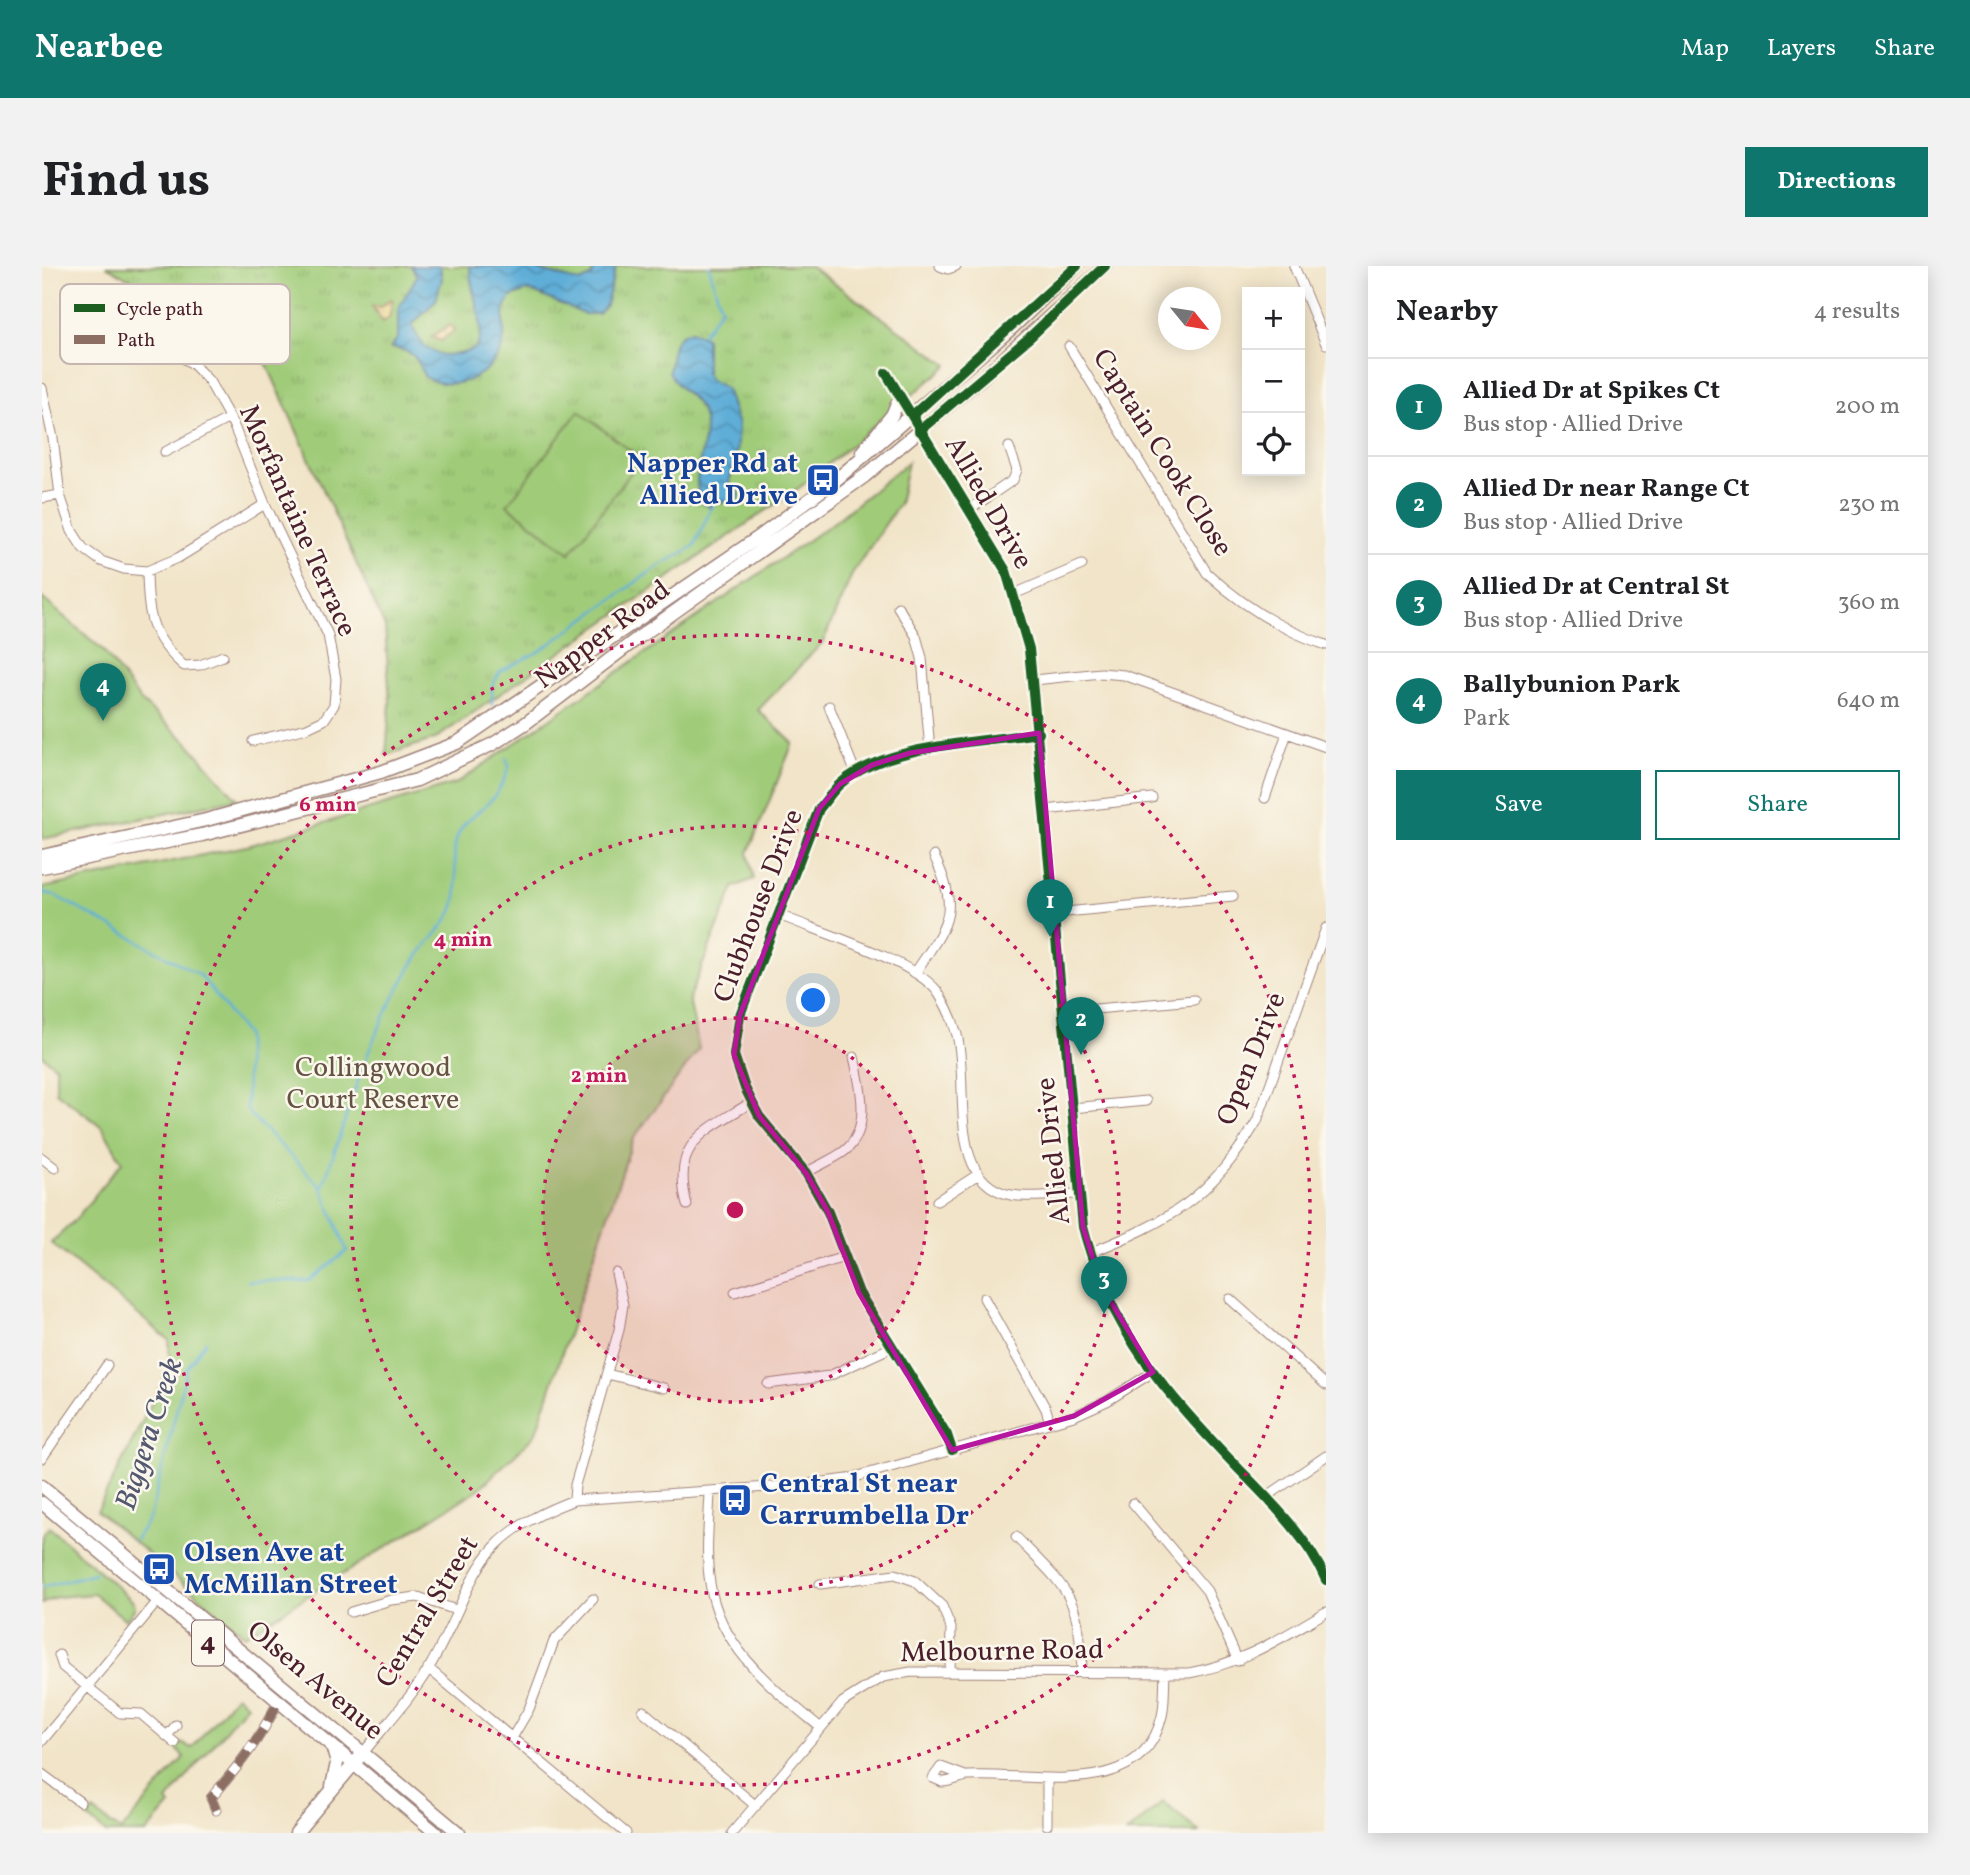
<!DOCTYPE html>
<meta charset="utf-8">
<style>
:root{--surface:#fff;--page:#f2f2f2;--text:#202124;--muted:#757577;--line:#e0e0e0;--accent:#0f766e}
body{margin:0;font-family:Vollkorn,serif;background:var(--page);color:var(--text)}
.controls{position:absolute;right:21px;top:21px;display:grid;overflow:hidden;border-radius:0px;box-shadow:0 4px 18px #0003}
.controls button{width:63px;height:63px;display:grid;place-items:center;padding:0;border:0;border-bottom:2px solid var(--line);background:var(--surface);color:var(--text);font:35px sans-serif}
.compass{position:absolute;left:1116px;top:21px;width:63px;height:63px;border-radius:50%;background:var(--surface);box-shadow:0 4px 18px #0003;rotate:120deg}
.you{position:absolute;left:772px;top:735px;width:24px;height:24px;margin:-18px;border:5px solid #fff;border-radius:50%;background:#1a73e8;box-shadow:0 0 0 10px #1a73e833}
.badge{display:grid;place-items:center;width:46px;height:46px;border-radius:50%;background:var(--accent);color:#fff;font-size:23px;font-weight:700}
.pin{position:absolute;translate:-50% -58px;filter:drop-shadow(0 2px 4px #0008)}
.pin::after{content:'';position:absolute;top:37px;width:24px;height:21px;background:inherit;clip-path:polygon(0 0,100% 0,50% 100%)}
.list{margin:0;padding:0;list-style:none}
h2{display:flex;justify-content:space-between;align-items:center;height:91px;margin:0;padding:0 28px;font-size:30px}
h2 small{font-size:23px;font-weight:400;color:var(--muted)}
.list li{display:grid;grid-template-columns:46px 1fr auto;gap:21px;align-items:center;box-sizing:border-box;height:98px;padding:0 28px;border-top:2px solid var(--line)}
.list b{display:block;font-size:26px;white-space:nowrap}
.list p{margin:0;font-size:23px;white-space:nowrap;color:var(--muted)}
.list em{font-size:23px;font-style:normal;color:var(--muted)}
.actions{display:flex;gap:14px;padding:21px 28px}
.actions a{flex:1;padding:16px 0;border:2px solid var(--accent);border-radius:0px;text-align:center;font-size:24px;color:var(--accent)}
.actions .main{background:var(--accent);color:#fff}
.icon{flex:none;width:38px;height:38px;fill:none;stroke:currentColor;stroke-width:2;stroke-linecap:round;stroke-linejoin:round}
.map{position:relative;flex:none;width:1284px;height:1567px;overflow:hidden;border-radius:0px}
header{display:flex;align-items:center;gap:42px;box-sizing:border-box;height:98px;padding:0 35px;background:var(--accent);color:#fff}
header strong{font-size:33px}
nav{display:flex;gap:38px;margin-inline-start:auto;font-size:24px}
.intro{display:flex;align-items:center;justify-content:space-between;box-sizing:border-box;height:168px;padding:0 42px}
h1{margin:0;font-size:49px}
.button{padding:18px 32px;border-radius:0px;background:var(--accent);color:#fff;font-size:24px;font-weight:700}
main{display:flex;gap:42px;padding:0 42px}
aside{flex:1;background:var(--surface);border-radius:0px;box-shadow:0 4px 18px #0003}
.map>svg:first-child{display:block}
</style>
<header>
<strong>Nearbee</strong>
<nav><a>Map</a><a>Layers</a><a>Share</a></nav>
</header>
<div class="intro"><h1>Find us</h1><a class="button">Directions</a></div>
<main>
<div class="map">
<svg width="1284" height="1567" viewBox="0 0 1284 1567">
<defs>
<pattern id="grass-tufts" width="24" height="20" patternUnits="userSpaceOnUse" patternTransform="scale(1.75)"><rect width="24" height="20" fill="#a0cc79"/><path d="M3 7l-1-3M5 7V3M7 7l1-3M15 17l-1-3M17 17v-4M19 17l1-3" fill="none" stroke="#8baf69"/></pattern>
<pattern id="sand-dots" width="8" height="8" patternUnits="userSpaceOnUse" patternTransform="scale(1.75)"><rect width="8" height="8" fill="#eeda9e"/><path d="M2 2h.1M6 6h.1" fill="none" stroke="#cebb88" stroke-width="1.8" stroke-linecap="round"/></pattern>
<pattern id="water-waves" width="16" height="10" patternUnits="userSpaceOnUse" patternTransform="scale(1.75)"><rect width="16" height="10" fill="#5eaed8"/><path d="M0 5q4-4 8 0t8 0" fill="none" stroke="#508daf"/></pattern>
</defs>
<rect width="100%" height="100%" fill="#fbf7ec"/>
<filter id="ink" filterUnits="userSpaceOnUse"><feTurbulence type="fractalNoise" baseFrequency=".0143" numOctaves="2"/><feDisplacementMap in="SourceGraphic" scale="14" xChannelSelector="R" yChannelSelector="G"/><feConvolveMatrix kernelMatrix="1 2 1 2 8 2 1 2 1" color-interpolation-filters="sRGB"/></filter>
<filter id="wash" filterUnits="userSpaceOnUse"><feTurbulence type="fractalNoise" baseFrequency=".00686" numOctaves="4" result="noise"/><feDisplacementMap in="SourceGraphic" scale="28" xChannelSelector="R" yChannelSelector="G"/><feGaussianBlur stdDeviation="1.57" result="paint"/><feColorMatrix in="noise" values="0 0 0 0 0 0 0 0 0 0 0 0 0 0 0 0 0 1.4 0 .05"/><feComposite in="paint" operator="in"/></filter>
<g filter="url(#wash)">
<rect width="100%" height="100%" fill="#f1e4c8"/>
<path fill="url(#grass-tufts)" stroke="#757652" stroke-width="2" d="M64,0H768L906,99L761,219L393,473L344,489L348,437L343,361L204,52L113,27Z"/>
<path fill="url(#sand-dots)" stroke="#9c7c64" stroke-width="2" d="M348,33L351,34L347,52L341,56L330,40L339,41Z
M408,59L413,64L399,75L389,71Z"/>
<path fill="#a0cc79" stroke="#757652" stroke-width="2" d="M537,145L599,193L528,287L465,239Z
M866,196L857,238L811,306L781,376L716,444L751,477L706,587L712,613L692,621L647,732L657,783L591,873L493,1169L437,1223L203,1369L55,1245L127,1103V1074L9,977L34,953L80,896L60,861L14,826V801L0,789V622L209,579L415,517L791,257Z
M0,332L61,384L99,435L145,476L195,533L0,573Z
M7,1261L92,1336L93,1342L84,1354L52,1328L15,1331L0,1338V1270Z
M194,1429L205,1438L125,1535L128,1539L104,1567H64L46,1552L51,1545L79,1565L142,1491L134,1482L139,1477L150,1482Z
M1121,1536L1158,1567H1085Z"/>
<path fill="url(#water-waves)" stroke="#546682" stroke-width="2" d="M369,0H398L400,13L394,34L370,59C382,90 405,96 434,82C448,59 426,26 428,0H484L538,16L549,11L554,0H574L564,39L557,48H542L487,24L469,31C457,46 465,60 461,78C452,110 410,129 382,110C375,90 370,84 349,82L356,71V43L375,10Z
M649,65L664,72V107L667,113L684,123L696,159L694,192L687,216L698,229L692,238L676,235L667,241C643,227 663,185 663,164C663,130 635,128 627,105C631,88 628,69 649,65Z"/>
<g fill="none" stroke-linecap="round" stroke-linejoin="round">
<path stroke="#5eaed8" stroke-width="2.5" d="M660,69L679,42L667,0
M450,439V420L459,405L498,385L615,301L652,280L671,238
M0,626L12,629L158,709L204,769L205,845L280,922L305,985L267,1015H205
M280,922C303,858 319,793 351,733C359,718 368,701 378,687C388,674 403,661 410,645C422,620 405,591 417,567C423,554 436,547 446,537C457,527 463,514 467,500L464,492
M92,1275L108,1251L145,1102L164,1075
M0,1321L53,1307"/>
</g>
</g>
<g filter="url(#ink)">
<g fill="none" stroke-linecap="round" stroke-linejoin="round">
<g stroke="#9e827a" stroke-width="11">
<path id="minor" d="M898,0L906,3L914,0
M1252,0L1284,78
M105,79L128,84L151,98L167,115L191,158L223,238L286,369L294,413L292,439L282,454L265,462L211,475
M1027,80L1165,307C1200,339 1239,364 1284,379
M844,107L964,305L987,383L1041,961C1068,1065 1123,1126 1195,1201C1228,1235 1265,1270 1284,1314
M0,122L11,172L18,229L30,265L41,282L59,295L82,303L105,305L136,292L223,238
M123,186L187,152
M0,232L18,229
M927,244L971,214L975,204L967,181
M105,305C106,349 108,370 142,400L158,399L181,390
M972,328L1040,299
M856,341L874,370L880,392L888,484
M992,414L1059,407L1082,409L1284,481
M787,440L814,508
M1223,532L1245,467
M1004,544L1110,532
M1013,647L1191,630
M737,649C775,665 871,694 895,725C904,738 911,754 915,769C928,817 903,916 969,929C991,933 1016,928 1038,928
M873,707C904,660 920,647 892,590
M1021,746L1152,734
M1030,842L1104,835
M0,892L13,902
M764,907C776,899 796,892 806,882C829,859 818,818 812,791
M895,935L935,909
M645,939C629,875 662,866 710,836
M1047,987C1127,955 1170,932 1215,855L1284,662
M693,1026L802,991
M942,1032L1004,1143L1008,1157
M1188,1033L1284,1119
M565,1108L622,1122
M726,1118L787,1110L850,1081
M910,1184L905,1169L817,1027L786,946L764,907L717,850L703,822L692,789L698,749L777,543C784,535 790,525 798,518C843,478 940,476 997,467
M0,1192L65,1099
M668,1226C667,1255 663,1288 668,1317C677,1382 732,1423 779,1462
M1224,1231L1284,1190
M532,1234L533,1219L577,1064L581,1039L574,1007
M1091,1237L1165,1325L1196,1395
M974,1271C1026,1324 1038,1329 1040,1407
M778,1318L853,1308L873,1315L900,1340L909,1362L908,1406
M309,1346L349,1334L376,1331L414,1344
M17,1389L21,1401L78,1447L99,1448L133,1477
M386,1402L584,1567
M601,1445L714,1540
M125,1470L134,1459
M470,1472L487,1443L512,1375L551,1333
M0,1475L115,1336
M321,1487C343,1460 369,1432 387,1402C437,1315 424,1274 532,1234L758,1219L806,1213L1032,1150L1065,1135L1111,1106
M0,1508L38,1536
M923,1510L899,1501L891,1512L900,1516C909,1516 917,1511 926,1510C989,1506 1100,1537 1120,1450C1123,1437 1122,1421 1123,1407
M174,1544L169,1532C196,1501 218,1473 236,1436
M1005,1559V1512
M690,1567L801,1436L841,1411L869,1406L1147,1407C1199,1398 1239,1372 1284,1346"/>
</g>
<g stroke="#9e827a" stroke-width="15">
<path id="major" d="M820,186L850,149L858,132
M0,590L164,554L339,506L415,477L717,271L795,213L971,61L1035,0
M0,601L160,569L375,514L451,478L484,457L596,372L823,210L940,112L1063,0
M0,1220L417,1567
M0,1237L394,1567
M290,1520L295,1497L290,1480
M254,1567L316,1493"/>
</g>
<use href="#minor" stroke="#fff" stroke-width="9"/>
<use href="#major" stroke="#fff" stroke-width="12"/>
<path stroke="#8d6e63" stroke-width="9" stroke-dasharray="18 9" stroke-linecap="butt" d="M174,1544L169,1532C196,1501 218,1473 236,1436"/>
<g stroke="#fbf7ec" stroke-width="15">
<path id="cycleway" d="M844,107L964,305L987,383L1041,961C1068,1065 1123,1126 1195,1201C1228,1235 1265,1270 1284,1314
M871,149L1035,0
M877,165L987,72L1063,0
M910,1184L905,1169L817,1027L786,946L764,907L717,850L703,822L692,789L698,749L777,543C784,535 790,525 798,518C843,478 940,476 997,467"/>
</g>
<use href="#cycleway" stroke="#1b5e20" stroke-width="10"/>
</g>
</g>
<path fill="none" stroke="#b5179e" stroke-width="5" stroke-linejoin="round" d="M997,467L1041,961L1060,1021L1111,1106L1032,1150L910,1184L817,1027L786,946L764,907L717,850L692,789L698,749L777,543L798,518L830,499L868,487Z"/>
<circle cx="693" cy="944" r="192" fill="#c2185b" fill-opacity=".12"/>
<g fill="none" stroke="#c2185b" stroke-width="3.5" stroke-dasharray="3.5 7">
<circle cx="693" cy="944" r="192"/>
<circle cx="693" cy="944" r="384"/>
<circle cx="693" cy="944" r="575"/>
</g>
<defs>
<g id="bus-square" transform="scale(1.75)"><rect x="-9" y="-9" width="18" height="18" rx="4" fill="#1a4fb4" stroke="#fbf7ec"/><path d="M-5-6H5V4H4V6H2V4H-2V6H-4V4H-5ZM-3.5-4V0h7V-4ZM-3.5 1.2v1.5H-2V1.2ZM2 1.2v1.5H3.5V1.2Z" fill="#fff"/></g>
</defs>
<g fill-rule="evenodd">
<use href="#bus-square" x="781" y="214"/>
<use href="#bus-square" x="693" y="1234"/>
<use href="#bus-square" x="117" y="1303"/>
</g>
<g text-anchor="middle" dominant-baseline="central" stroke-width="5" stroke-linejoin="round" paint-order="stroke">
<rect fill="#fbf7ec" stroke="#7f6065" stroke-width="2" x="150" y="1354.5" width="32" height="45" rx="5"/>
<g font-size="26" font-weight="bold" fill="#4a1f2b">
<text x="166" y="1377">4</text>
</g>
<g font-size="28" fill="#4a1f2b" stroke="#fbf7ec">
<text transform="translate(1120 187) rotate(58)">Captain Cook Close</text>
<text transform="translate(946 237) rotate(60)">Allied Drive</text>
<text transform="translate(255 255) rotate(66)">Morfantaine Terrace</text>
<text transform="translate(561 369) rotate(-37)">Napper Road</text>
<text transform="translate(717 640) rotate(-69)">Clubhouse Drive</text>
<text transform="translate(1210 793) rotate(-68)">Open Drive</text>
<text transform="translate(1012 885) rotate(-96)">Allied Drive</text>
<text transform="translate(386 1346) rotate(-59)">Central Street</text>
<text transform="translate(960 1386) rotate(-1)">Melbourne Road</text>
<text transform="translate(273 1415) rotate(40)">Olsen Avenue</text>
</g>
<g font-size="28" font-weight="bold" fill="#164399" stroke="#fbf7ec" text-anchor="start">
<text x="756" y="198" text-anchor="end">Napper Rd at<tspan x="756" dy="32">Allied Drive</tspan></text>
<text x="718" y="1218">Central St near<tspan x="718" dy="32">Carrumbella Dr</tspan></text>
<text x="142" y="1287">Olsen Ave at<tspan x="142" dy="32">McMillan Street</tspan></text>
</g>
<g font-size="28" fill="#645342" stroke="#fbf7ec">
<text x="331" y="802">Collingwood<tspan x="331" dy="32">Court Reserve</tspan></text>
</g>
<g font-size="30" font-style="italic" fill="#525870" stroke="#fbf7ec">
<text transform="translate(108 1168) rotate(-72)">Biggera Creek</text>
</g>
</g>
<rect x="18" y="18" width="230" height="80" rx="10" fill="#fbf7ec" stroke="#c6b6b2" stroke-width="2"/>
<rect x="32" y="38" width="31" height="8" fill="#1b5e20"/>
<rect x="32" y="69" width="31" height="9" fill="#8d6e63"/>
<g font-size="19" fill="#4a1f2b">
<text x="75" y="49">Cycle path</text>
<text x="75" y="80">Path</text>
</g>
<circle cx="693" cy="944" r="10" fill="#c2185b" stroke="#fbf7ec" stroke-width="3.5"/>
<g font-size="21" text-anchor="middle" font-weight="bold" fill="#c2185b" stroke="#fbf7ec" stroke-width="5" stroke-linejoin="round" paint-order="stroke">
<text x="286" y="545">6 min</text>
<text x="421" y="680">4 min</text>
<text x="557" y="816">2 min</text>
</g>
</svg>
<div class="controls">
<button>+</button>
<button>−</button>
<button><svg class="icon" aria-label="locate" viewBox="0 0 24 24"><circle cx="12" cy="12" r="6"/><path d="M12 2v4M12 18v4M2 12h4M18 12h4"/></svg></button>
</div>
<svg class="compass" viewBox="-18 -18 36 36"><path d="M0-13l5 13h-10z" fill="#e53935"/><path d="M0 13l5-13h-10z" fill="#757577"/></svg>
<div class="you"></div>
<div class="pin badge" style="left:1008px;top:671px">1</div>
<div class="pin badge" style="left:1039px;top:789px">2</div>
<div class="pin badge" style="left:1062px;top:1048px">3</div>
<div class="pin badge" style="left:61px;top:455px">4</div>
</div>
<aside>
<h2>Nearby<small>4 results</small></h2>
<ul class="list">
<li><span class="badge">1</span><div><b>Allied Dr at Spikes Ct</b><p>Bus stop · Allied Drive</p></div><em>200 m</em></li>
<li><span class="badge">2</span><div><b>Allied Dr near Range Ct</b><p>Bus stop · Allied Drive</p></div><em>230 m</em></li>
<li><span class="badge">3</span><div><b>Allied Dr at Central St</b><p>Bus stop · Allied Drive</p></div><em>360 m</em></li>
<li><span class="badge">4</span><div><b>Ballybunion Park</b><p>Park</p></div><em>640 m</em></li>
</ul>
<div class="actions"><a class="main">Save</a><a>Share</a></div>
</aside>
</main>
